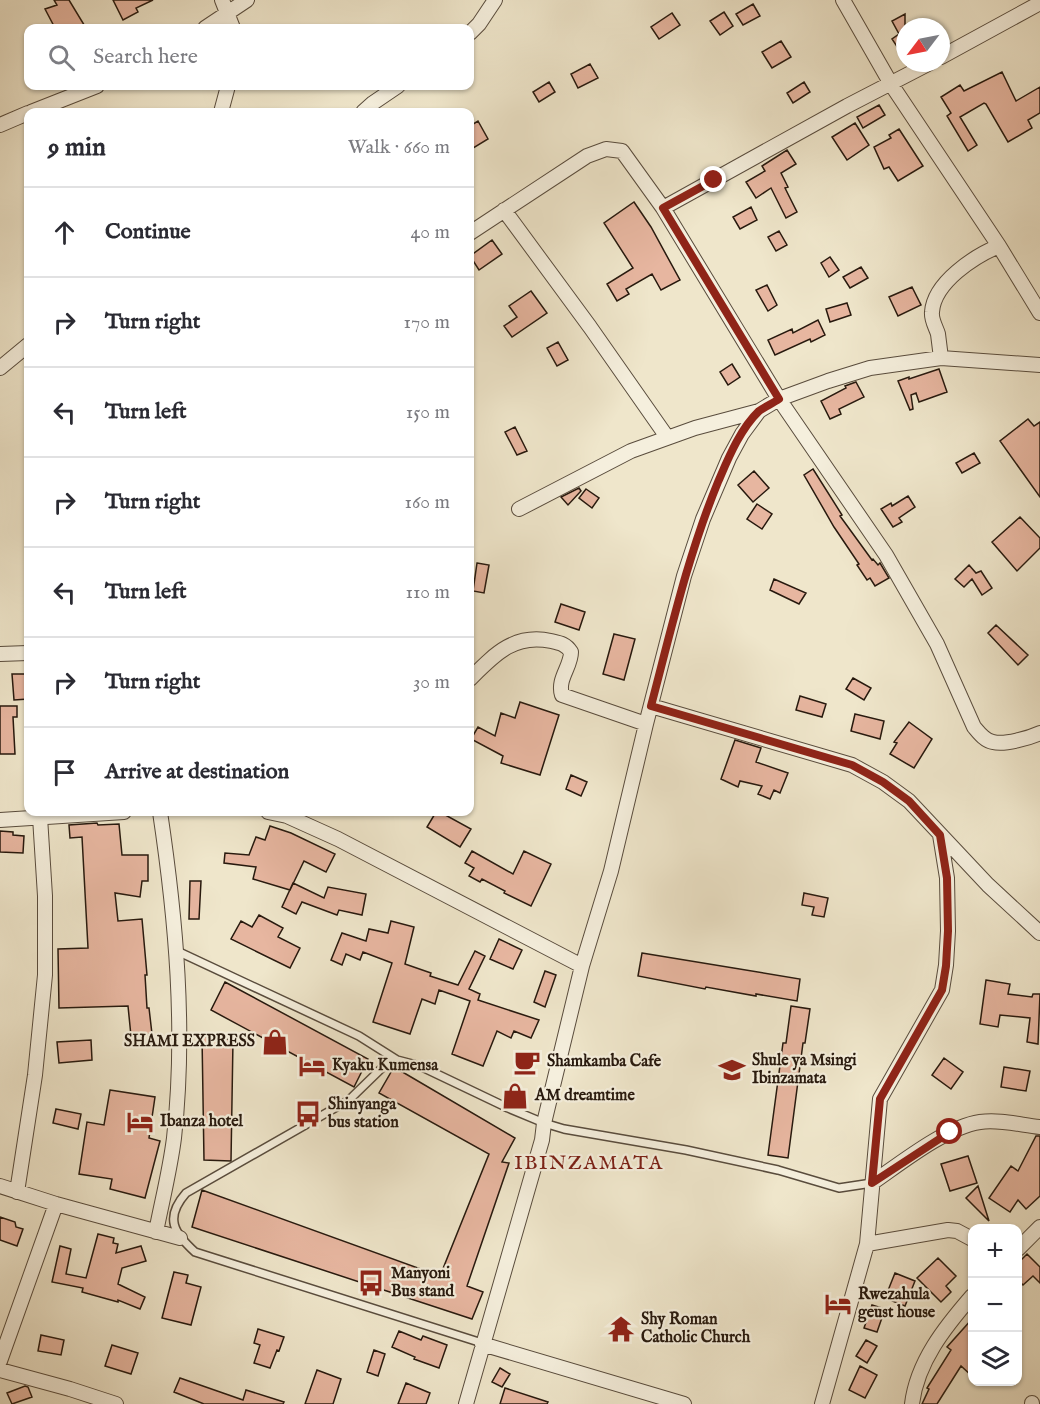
<!DOCTYPE html>
<meta charset="utf-8">
<style>
:root{--surface:#fff;--page:#f2f2f3;--text:#2b2b33;--muted:#7c7c81;--line:#e1e1e2}
body{margin:0;font-family:"IM FELL English",serif;background:var(--page);color:var(--text)}
.controls{position:absolute;right:18px;bottom:18px;display:grid;overflow:hidden;border-radius:12px;box-shadow:0 2px 4px #0004}
.controls button{width:54px;height:54px;display:grid;place-items:center;padding:0;border:0;border-bottom:2px solid var(--line);background:var(--surface);color:var(--text);font:30px sans-serif}
.compass{position:absolute;left:896px;top:18px;width:54px;height:54px;border-radius:50%;background:var(--surface);box-shadow:0 2px 4px #0004;rotate:238deg}
.stop{position:absolute;width:18px;height:18px;margin:-14px;border:4px solid #8f2418;border-radius:50%;background:#fff}
.stop.end{background:#8f2418;border-color:#fff;box-shadow:0 2px 6px #0008}
.list{margin:0;padding:0;list-style:none}
h2{display:flex;justify-content:space-between;align-items:center;height:78px;margin:0;padding:0 24px;font-size:26px}
h2 small{font-size:20px;font-weight:400;color:var(--muted)}
.list li{display:grid;grid-template-columns:39px 1fr auto;gap:18px;align-items:center;box-sizing:border-box;height:90px;padding:0 24px;border-top:2px solid var(--line)}
.list b{display:block;font-size:22px;white-space:nowrap}
.list em{font-size:20px;font-style:normal;color:var(--muted)}
.icon{flex:none;width:33px;height:33px;fill:none;stroke:currentColor;stroke-width:2;stroke-linecap:round;stroke-linejoin:round}
.map{position:relative;flex:none;width:1040px;height:1404px;overflow:hidden}
.search{position:absolute;background:var(--surface);box-shadow:0 2px 4px #0004;left:24px;top:24px;width:450px;height:66px;display:flex;align-items:center;gap:15px;box-sizing:border-box;padding:0 21px;border-radius:12px;color:var(--muted);font-size:22px}
.panel{position:absolute;background:var(--surface);box-shadow:0 2px 4px #0004;left:24px;top:108px;width:450px;height:708px;border-radius:12px}
.map>svg:first-child{display:block}
</style>
<div class="map">
<svg width="1040" height="1404" viewBox="0 0 1040 1404">
<rect width="100%" height="100%" fill="#efe6cb"/>
<filter id="stains"><feTurbulence type="fractalNoise" baseFrequency=".00333" numOctaves="4"/><feColorMatrix values="0 0 0 0 .2 0 0 0 0 .09 0 0 0 0 .02 0 0 0 .5 -.17"/></filter>
<radialGradient id="worn" r=".72"><stop offset=".6" stop-color="#630" stop-opacity="0"/><stop offset="1" stop-color="#630" stop-opacity=".3"/></radialGradient>
<path fill="#e7b6a0" stroke="#27190e" stroke-width="1.5" d="M54,0H69L86,28H55L45,9L57,5Z
M113,0H153L136,8L138,12L123,20Z
M753,4L760,16L743,25L736,14Z
M724,12L733,26L720,35L710,21Z
M672,13L680,25L659,39L651,27Z
M905,14V44L898,48L892,39L899,34L892,21Z
M781,41L791,57L772,68L762,52Z
M590,64L598,78L578,88L571,74Z
M1002,72L1016,101L1040,87V113L1028,120L1032,128L1008,142L986,104L984,103L960,117L977,145L968,151L947,116L951,113L941,97L960,85L964,91Z
M549,82L555,92L539,102L533,92Z
M804,82L810,92L793,103L787,93Z
M879,105L885,115L863,128L857,117Z
M478,121L488,139L470,150V126Z
M855,123L869,145L847,160L832,137Z
M899,129L923,166L898,181L889,167L884,169L874,147L891,138L889,135Z
M787,150L796,164L781,173L788,187L785,188L797,212L786,218L771,188L756,198L746,182L765,171L762,166Z
M634,202L651,227L680,280L661,290L652,274L626,289L629,294L617,301L607,284L633,268L604,223Z
M751,207L757,220L740,229L733,217Z
M779,231L787,245L776,251L768,237Z
M492,240L502,254L479,270L470,256Z
M830,257L839,270L829,277L821,263Z
M861,267L868,278L850,288L843,277Z
M767,285L777,305L768,311L756,290Z
M912,287L921,305L898,316L889,297Z
M531,291L547,313L512,337L504,326L517,317L509,306Z
M847,303L851,315L830,322L826,309Z
M818,320L825,335L811,342L810,339L775,355L768,340L792,329L793,333Z
M558,342L568,360L557,366L547,348Z
M732,364L740,377L728,385L720,372Z
M939,369L947,392L919,402L916,393L911,395L913,409L910,410L898,381L909,377V379Z
M856,382L864,397L839,409L841,414L830,419L821,401L846,388L845,386Z
M1028,419L1034,426L1040,422V497L1000,441Z
M515,427L527,451L517,455L505,432Z
M974,453L980,463L962,473L956,463Z
M813,469L842,515L840,516L872,560L873,559L878,565L880,563L889,578L875,586L870,578L867,580L857,565L859,564L834,527L804,475Z
M754,471L769,488L753,502L738,485Z
M579,488L581,491L568,505L561,497Z
M586,489L599,498L592,508L579,498Z
M908,496L915,507L899,518L902,522L893,527L881,509L891,503L892,506Z
M757,504L772,514L762,529L747,519Z
M1020,517L1040,538V548L1017,571L992,542Z
M477,563L489,565L484,593L473,591Z
M969,565L976,573L981,571L992,588L982,595L972,579L964,587L955,579Z
M774,579L806,593L799,604L770,590Z
M561,604L585,612L579,630L555,622Z
M996,625L1028,655L1018,665L988,633Z
M614,634L635,639L624,680L603,674Z
M12,674H28V699L14,700Z
M853,678L871,688L864,700L846,689Z
M800,696L826,704L822,717L796,710Z
M520,702L559,715L540,775L501,763L503,756L471,739L478,727L495,736L501,713L515,718Z
M0,706H17V717H13L15,754H0Z
M855,714L884,721L880,739L851,731Z
M909,722L932,739L914,768L890,754L897,743L894,742Z
M735,740L761,748L756,762L788,773L780,793L774,790L770,799L758,794L762,786L740,781L738,787L721,779Z
M571,775L587,782L581,796L566,789Z
M436,812H440L471,829L460,847L427,827Z
M97,823L98,825L119,824L122,855H148V881H142L140,897L115,893L118,921L142,919L147,975H145L147,1008H149L152,1034L131,1036L128,1006L59,1008L58,949L88,948L82,837L70,838L69,825Z
M270,826L291,833L335,854L326,872L304,861L290,890L253,879L256,867L224,863L225,853L249,855L256,837L265,840Z
M0,831L13,832V835L24,836L23,853L0,852Z
M472,851L513,874L524,851L551,864L531,906L504,893L505,891L482,879L480,882L469,876L474,868L465,863Z
M190,881H201L199,919H189Z
M293,883L324,898L328,887L366,894L362,915L339,910L337,915L302,902L296,914L282,907Z
M804,893L828,898L824,917L812,915L814,907L802,905Z
M259,915L283,928L278,937L300,948L290,968L231,939L241,921L252,927Z
M391,921L414,927L405,964L431,973L430,976L458,985L475,951L485,956L469,989L480,994L478,1000L539,1020L531,1038L514,1031L511,1038L497,1031L483,1066L452,1054L470,1001L439,990L435,1004L422,999L410,1034L373,1022L392,963L363,952L360,960L346,954L342,965L331,960L342,933L366,941L369,929L388,933Z
M499,939L522,950L513,969L490,959Z
M642,953L800,979L797,1001L756,994V996L706,987L705,989L638,976Z
M545,971L556,975L545,1007L534,1002Z
M986,980L1010,984L1008,994L1032,997L1033,994H1040L1038,1044L1027,1042L1030,1018L1000,1015L998,1027L980,1024Z
M225,982L368,1059L354,1087L211,1010Z
M791,1006L810,1009L805,1043H803L788,1158L768,1155L783,1043H786Z
M202,1036L233,1040L231,1161L204,1160Z
M91,1040L92,1060L59,1063L57,1042Z
M944,1058L963,1072L951,1089L932,1075Z
M394,1067L515,1138L502,1162L509,1163L467,1286L483,1292L472,1319L192,1227L202,1190L440,1276L489,1154L379,1093Z
M1004,1067L1030,1071L1026,1091L1001,1087Z
M110,1090L155,1097L149,1138L160,1141L145,1198L110,1189L112,1179L79,1174L87,1122L104,1125Z
M56,1109L81,1114L78,1129L53,1123Z
M1036,1136H1040V1196L1026,1209L1018,1200L1010,1212L989,1198L1011,1166L1018,1171Z
M968,1156L977,1183L950,1191L941,1164Z
M978,1186L989,1221L966,1198Z
M0,1217L15,1222L16,1227L23,1229L17,1246L0,1240Z
M98,1234L114,1238L113,1243L118,1244L116,1253L141,1246L146,1261L122,1268L118,1284L145,1297L140,1309L118,1300V1302L82,1292L83,1288L52,1282L60,1246L71,1249L66,1274L86,1278Z
M1027,1254L1040,1267V1283L1033,1276L1023,1285L1017,1279V1264Z
M938,1258L956,1276L946,1286L951,1292L941,1302L917,1278Z
M174,1272L188,1275L186,1283L201,1287L191,1325L162,1318Z
M895,1273L915,1281L905,1306L885,1298Z
M872,1305L885,1309L877,1332L864,1328Z
M972,1319V1376L961,1366L937,1404H922L929,1389L927,1388L951,1350L947,1347Z
M258,1329L284,1337L279,1351L277,1350L270,1368L254,1363L260,1345L254,1343Z
M399,1331L421,1340L423,1336L447,1345L439,1368L414,1359L415,1357L392,1347Z
M41,1335L64,1340L61,1355L38,1351Z
M866,1340L877,1346L867,1363L856,1356Z
M112,1345L138,1353L131,1374L105,1366Z
M374,1350L385,1354L378,1376L367,1372Z
M860,1366L877,1375L865,1398L849,1390Z
M500,1368L510,1374L502,1387L492,1382Z
M317,1370L341,1379L333,1404H305Z
M180,1378L243,1400L246,1390L284,1402L283,1404H204L174,1392Z
M406,1383L430,1393L426,1404H398Z
M25,1386L28,1387L32,1397L12,1404L7,1393Z
M505,1388L548,1402L547,1404H500Z"/>
<g fill="none" stroke-linecap="round" stroke-linejoin="round">
<g stroke="#594c3d" stroke-width="10">
<path id="lane" d="M177,951L359,1036L397,1060
M482,1343L195,1252C174,1233 164,1218 186,1193L349,1100L385,1065L397,1060L420,1066L508,1108L544,1123L564,1129L686,1150L778,1170L839,1188L872,1183"/>
</g>
<g stroke="#594c3d" stroke-width="16">
<path id="street" d="M222,0L233,28
M843,0L891,84L999,246L1040,313
M205,28L247,0
M470,33L479,24L495,0
M941,57L1040,3
M31,112L97,86
M221,112L228,86
M363,112L373,103L398,86
M0,125L28,113
M663,208L847,106L930,63
M504,210L590,327L667,437
M470,233L587,156L606,149L622,151L663,208L779,399L886,555L937,644L974,727C979,733 985,741 993,742C1005,745 1029,738 1040,733
M941,358C940,350 939,342 938,334C936,327 931,320 932,312C934,282 975,256 999,246
M0,368L28,345
M519,509L631,451L695,428L759,411
M0,654L28,653
M470,679C494,655 514,633 551,641C560,643 566,644 571,652C571,667 557,679 562,695L646,724
M651,706L852,765L883,782L909,801L988,885L1040,933
M268,812L287,816L338,839L582,966
M0,820L124,812
M872,1183C901,1163 946,1127 980,1122C999,1119 1021,1125 1040,1127
M0,1186L56,1204L180,1238
M17,1192L35,1075L45,975V896L40,817
M156,1232C162,1201 170,1170 174,1138C186,1030 176,919 160,812
M867,1244L948,1230L957,1231L972,1239
M1018,1249L1040,1227
M482,1344L684,1404
M0,1361L56,1204
M0,1370L70,1389L116,1404
M466,1404L542,1140L544,1123L582,966L611,871L646,724L684,576L703,519L729,458L742,434L759,411L779,399L828,381L870,368L941,358L1040,365
M822,1404L867,1244L880,1099L942,990L946,965L948,931L947,878L940,835
M912,1404C917,1362 945,1327 972,1296
M1032,1404V1403"/>
</g>
<use href="#lane" stroke="#f5efdd" stroke-width="7"/>
<use href="#street" stroke="#f5efdd" stroke-width="14"/>
</g>
<g fill="none" stroke-linecap="round" stroke-linejoin="round">
<path stroke="#8f2418" stroke-width="8" d="M714,180L663,208L779,399C773,403 765,407 759,411C740,429 728,459 718,482C688,555 671,630 651,706L852,765L883,782L909,801L940,835L947,878L948,931L946,966L942,990L880,1099L872,1183L950,1132"/>
</g>
<defs>
<g id="shop-bare" transform="scale(2.07)"><path d="M-5-2.5h2.3a2.7 3.5 0 0 1 5.4 0H5L5.5 6h-11ZM-1.5-2.5h3a1.5 2.3 0 0 0-3 0Z" fill="#8f2418" stroke="#f5efdd" stroke-width="2.5" paint-order="stroke"/></g>
<g id="cafe-bare" transform="scale(2.07)"><path d="M-5.5-4.5H6V0H3Q3 3.5 0 3.5H-2.5Q-5.5 3.5-5.5 0ZM3-3.2v2h1.7v-2ZM-6 4.5H4V6H-6Z" fill="#8f2418" stroke="#f5efdd" stroke-width="2.5" paint-order="stroke"/></g>
<g id="hotel-bare" transform="scale(2.07)"><path d="M-6-4.5h1.5V1H6V5H4.5V3h-9V5H-6ZM-4 0a1.8 1.8 0 1 1 3.6 0ZM.5 0V-2.5h3Q6-2.5 6 0Z" fill="#8f2418" stroke="#f5efdd" stroke-width="2.5" paint-order="stroke"/></g>
<g id="school-bare" transform="scale(2.07)"><path d="M0-5L7-2L0 1L-7-2ZM-4 1L0 2.5L4 1V4Q0 6-4 4Z" fill="#8f2418" stroke="#f5efdd" stroke-width="2.5" paint-order="stroke"/></g>
<g id="bus-bare" transform="scale(2.07)"><path d="M-5-6H5V4H4V6H2V4H-2V6H-4V4H-5ZM-3.5-4V0h7V-4ZM-3.5 1.2v1.5H-2V1.2ZM2 1.2v1.5H3.5V1.2Z" fill="#8f2418" stroke="#f5efdd" stroke-width="2.5" paint-order="stroke"/></g>
<g id="temple-bare" transform="scale(2.07)"><path d="M0-6L5-2H3V0L6.5 2.5H4V6H1.5V3h-3V6H-4V2.5H-6.5L-3 0V-2H-5Z" fill="#8f2418" stroke="#f5efdd" stroke-width="2.5" paint-order="stroke"/></g>
</defs>
<g fill-rule="evenodd">
<use href="#shop-bare" x="275" y="1042"/>
<use href="#cafe-bare" x="527" y="1062"/>
<use href="#hotel-bare" x="312" y="1066"/>
<use href="#school-bare" x="732" y="1070"/>
<use href="#shop-bare" x="515" y="1096"/>
<use href="#bus-bare" x="308" y="1114"/>
<use href="#hotel-bare" x="140" y="1122"/>
<use href="#bus-bare" x="371" y="1283"/>
<use href="#hotel-bare" x="838" y="1304"/>
<use href="#temple-bare" x="621" y="1329"/>
</g>
<g text-anchor="middle" dominant-baseline="central" stroke-width="4.5" stroke-linejoin="round" paint-order="stroke">
<g font-size="16" font-weight="bold" fill="#27190e" stroke="#f5efdd" text-anchor="start">
<text x="255" y="1042" text-anchor="end">SHAMI EXPRESS</text>
<text x="752" y="1061">Shule ya Msingi<tspan x="752" dy="18">Ibinzamata</tspan></text>
<text x="547" y="1062">Shamkamba Cafe</text>
<text x="332" y="1066">Kyaku Kumensa</text>
<text x="535" y="1096">AM dreamtime</text>
<text x="328" y="1105">Shinyanga<tspan x="328" dy="18">bus station</tspan></text>
<text x="160" y="1122">Ibanza hotel</text>
<text x="391" y="1274">Manyoni<tspan x="391" dy="18">Bus stand</tspan></text>
<text x="858" y="1295">Rwezahula<tspan x="858" dy="18">geust house</tspan></text>
<text x="641" y="1320">Shy Roman<tspan x="641" dy="18">Catholic Church</tspan></text>
</g>
<g font-size="20" letter-spacing="1.5" fill="#7a1f14" stroke="#f5efdd">
<text x="589" y="1163">IBINZAMATA</text>
</g>
</g>
<rect width="100%" height="100%" filter="url(#stains)"/>
<rect width="100%" height="100%" fill="url(#worn)"/>
</svg>
<div class="controls">
<button>+</button>
<button>−</button>
<button><svg class="icon" aria-label="layers" viewBox="0 0 24 24"><path d="M12 4l9 5-9 5-9-5zM3 14l9 5 9-5"/></svg></button>
</div>
<svg class="compass" viewBox="-18 -18 36 36"><path d="M0-13l5 13h-10z" fill="#e53935"/><path d="M0 13l5-13h-10z" fill="#7c7c81"/></svg>
<div class="stop" style="left:950px;top:1132px"></div>
<div class="stop end" style="left:714px;top:180px"></div>
<div class="search"><svg class="icon" aria-label="search" viewBox="0 0 24 24"><circle cx="10" cy="10" r="6"/><path d="M15 15l6 6"/></svg>Search here</div>
<section class="panel">
<h2>9 min<small>Walk · 660 m</small></h2>
<ul class="list">
<li><svg class="icon" aria-label="ahead" viewBox="0 0 24 24"><path d="M12 20V5M6 11l6-6 6 6"/></svg><div><b>Continue</b></div><em>40 m</em></li>
<li><svg class="icon" aria-label="right" viewBox="0 0 24 24"><path d="M7 20v-9h11M14 6l5 5-5 5"/></svg><div><b>Turn right</b></div><em>170 m</em></li>
<li><svg class="icon" aria-label="left" viewBox="0 0 24 24"><path d="M17 20v-9H6M10 6l-5 5 5 5"/></svg><div><b>Turn left</b></div><em>150 m</em></li>
<li><svg class="icon" aria-label="right" viewBox="0 0 24 24"><path d="M7 20v-9h11M14 6l5 5-5 5"/></svg><div><b>Turn right</b></div><em>160 m</em></li>
<li><svg class="icon" aria-label="left" viewBox="0 0 24 24"><path d="M17 20v-9H6M10 6l-5 5 5 5"/></svg><div><b>Turn left</b></div><em>110 m</em></li>
<li><svg class="icon" aria-label="right" viewBox="0 0 24 24"><path d="M7 20v-9h11M14 6l5 5-5 5"/></svg><div><b>Turn right</b></div><em>30 m</em></li>
<li><svg class="icon" aria-label="arrive" viewBox="0 0 24 24"><path d="M6 21V4h12l-3 4 3 4H6"/></svg><div><b>Arrive at destination</b></div></li>
</ul>
</section>
</div>
